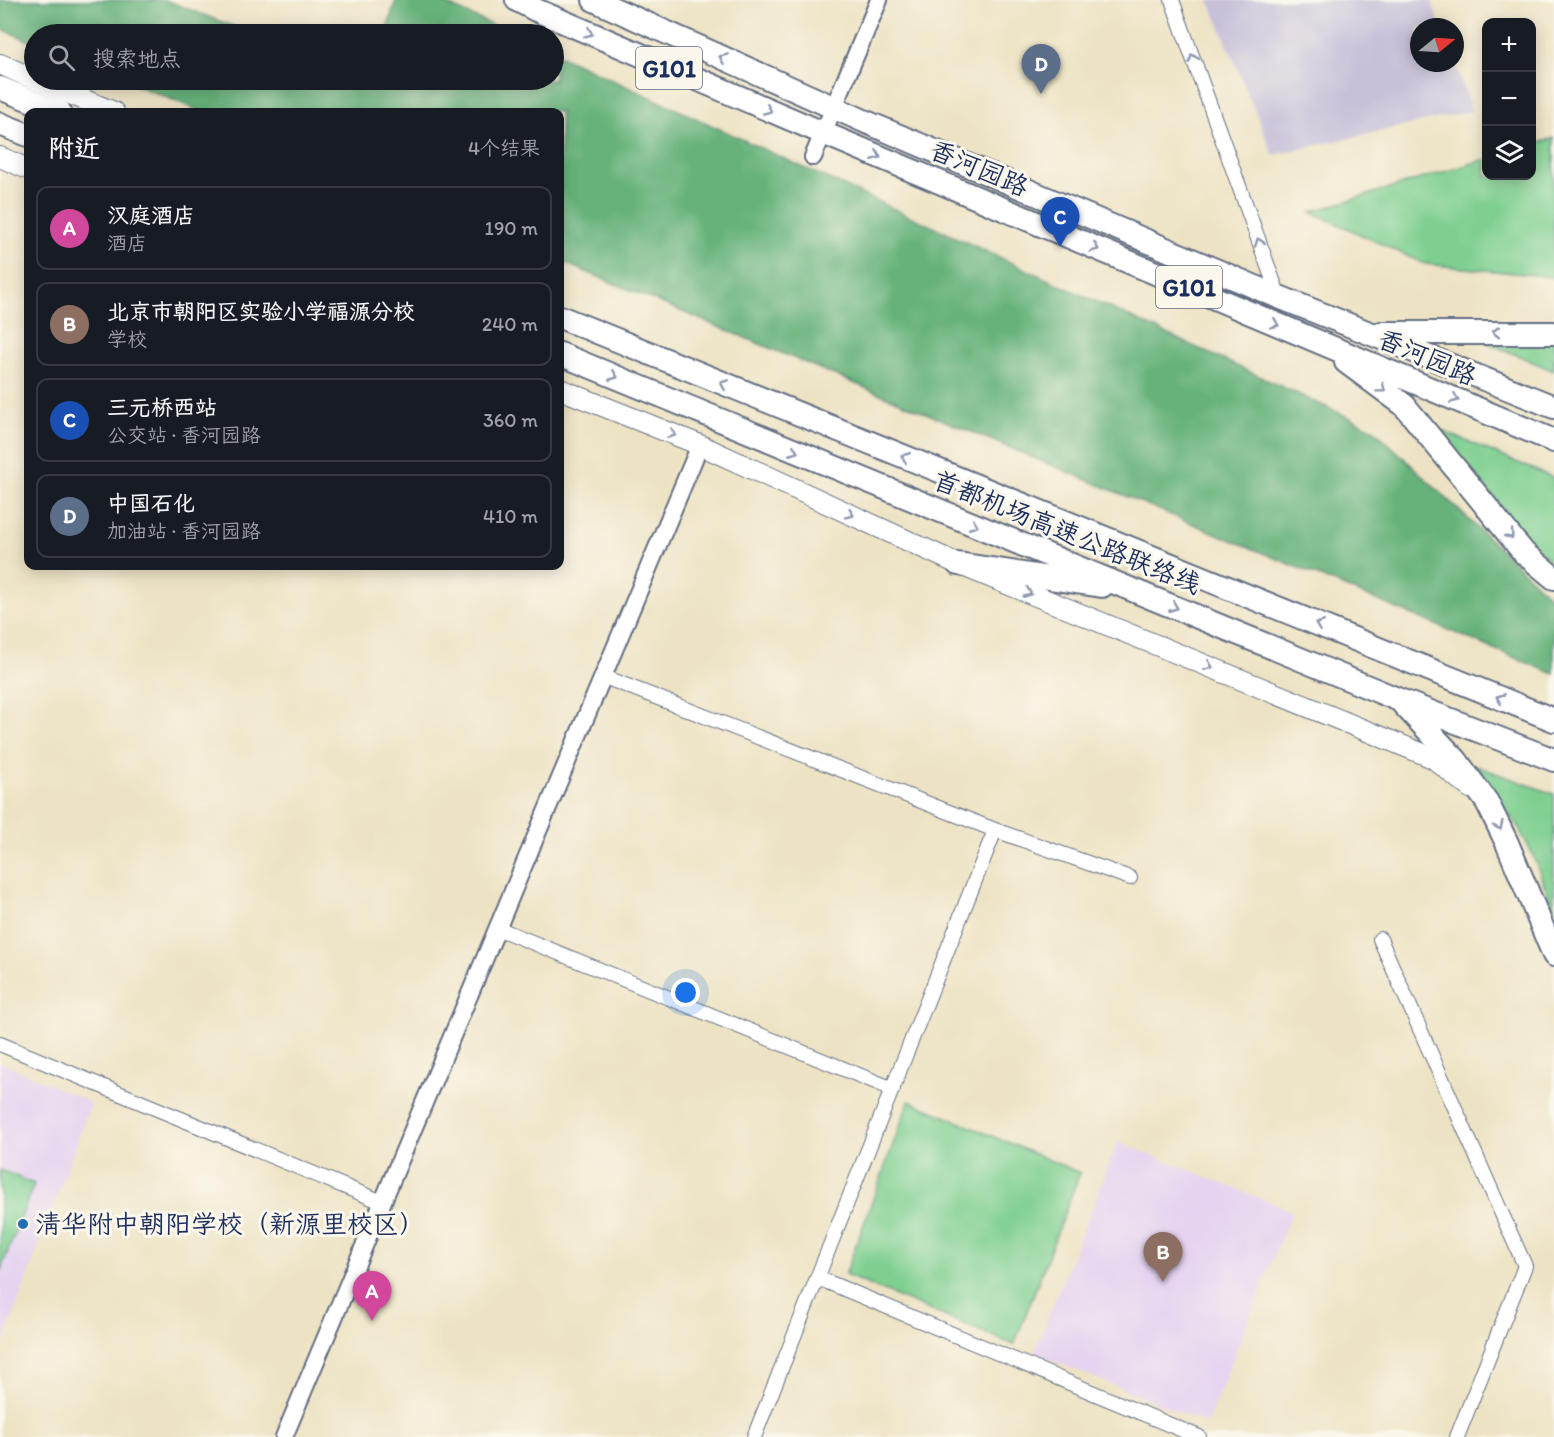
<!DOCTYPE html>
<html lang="zh">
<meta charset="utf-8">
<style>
:root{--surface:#171b24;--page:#242831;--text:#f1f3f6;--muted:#9ea1a6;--line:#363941;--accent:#db2777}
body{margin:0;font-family:Itim,"LXGW WenKai TC",sans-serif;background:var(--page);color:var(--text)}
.controls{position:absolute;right:18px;top:18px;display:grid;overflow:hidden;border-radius:12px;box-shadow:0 3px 15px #0003}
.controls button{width:54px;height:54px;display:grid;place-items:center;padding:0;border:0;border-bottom:2px solid var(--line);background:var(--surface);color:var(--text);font:30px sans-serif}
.compass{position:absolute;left:1410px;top:18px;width:54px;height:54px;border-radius:50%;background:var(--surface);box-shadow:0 3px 15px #0003;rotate:72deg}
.you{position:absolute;left:686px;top:993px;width:21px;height:21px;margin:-15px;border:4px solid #fff;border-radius:50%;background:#1a73e8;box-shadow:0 0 0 9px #1a73e833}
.badge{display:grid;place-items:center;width:39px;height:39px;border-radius:50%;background:var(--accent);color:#fff;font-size:20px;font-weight:700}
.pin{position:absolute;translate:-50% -50px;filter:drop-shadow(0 2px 3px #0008)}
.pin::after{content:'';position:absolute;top:32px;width:21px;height:18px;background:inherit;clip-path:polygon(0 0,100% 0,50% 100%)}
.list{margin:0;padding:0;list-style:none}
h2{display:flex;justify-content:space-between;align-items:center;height:78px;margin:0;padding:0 24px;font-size:26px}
h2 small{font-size:20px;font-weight:400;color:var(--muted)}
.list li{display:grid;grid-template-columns:39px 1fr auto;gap:18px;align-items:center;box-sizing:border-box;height:84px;margin:0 12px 12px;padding:0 12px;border:2px solid var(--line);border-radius:12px}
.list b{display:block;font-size:22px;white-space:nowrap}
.list p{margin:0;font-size:20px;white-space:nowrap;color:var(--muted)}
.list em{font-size:20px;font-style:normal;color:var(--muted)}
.icon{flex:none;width:33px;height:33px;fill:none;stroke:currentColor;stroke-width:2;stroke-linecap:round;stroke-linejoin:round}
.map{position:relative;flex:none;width:1554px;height:1437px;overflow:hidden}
.search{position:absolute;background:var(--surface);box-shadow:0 3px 15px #0003;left:24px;top:24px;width:540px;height:66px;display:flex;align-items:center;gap:15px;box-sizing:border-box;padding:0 21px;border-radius:33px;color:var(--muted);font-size:22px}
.panel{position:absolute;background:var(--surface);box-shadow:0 3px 15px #0003;left:24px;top:108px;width:540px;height:462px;border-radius:12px}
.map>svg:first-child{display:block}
</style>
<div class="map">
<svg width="1554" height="1437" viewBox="0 0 1554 1437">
<rect width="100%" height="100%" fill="#fbf7ec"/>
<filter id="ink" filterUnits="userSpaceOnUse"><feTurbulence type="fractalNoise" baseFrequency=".0167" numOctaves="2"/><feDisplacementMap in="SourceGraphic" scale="12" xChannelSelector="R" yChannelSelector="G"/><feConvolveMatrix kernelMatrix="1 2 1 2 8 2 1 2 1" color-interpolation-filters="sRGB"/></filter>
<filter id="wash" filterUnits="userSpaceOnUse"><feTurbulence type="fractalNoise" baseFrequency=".008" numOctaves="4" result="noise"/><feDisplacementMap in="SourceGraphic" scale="24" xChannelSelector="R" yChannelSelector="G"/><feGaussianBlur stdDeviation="1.35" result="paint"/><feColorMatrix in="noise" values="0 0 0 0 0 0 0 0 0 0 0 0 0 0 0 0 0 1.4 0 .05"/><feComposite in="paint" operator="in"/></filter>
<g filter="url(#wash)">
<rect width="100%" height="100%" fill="#ede3c4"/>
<path fill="#e5d3f1" d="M0,1062L91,1103L0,1352Z
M1118,1142L1292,1211L1207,1423L1034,1353Z"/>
<path fill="#c7c0d9" d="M1209,0H1431L1441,27H1419V63H1455L1472,111L1273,155Z"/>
<path fill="#7ecf90" stroke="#4c7f77" stroke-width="1.5" d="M1554,138V277L1425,264L1311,212L1486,159V176H1532V145Z
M1554,340V371L1486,342Z
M1438,429L1554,478V564L1525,538Z
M1476,766L1554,794V910L1532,853L1519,829Z
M909,1101L1080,1173L1014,1345L845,1275Z
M0,1170L34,1184L0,1272Z"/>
<path fill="#66b27a" stroke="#40706c" stroke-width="1.5" d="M0,0H165L253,34H34V43L0,28Z
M396,0H437L512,34H385Z
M554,53L1372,428L1554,600V674L560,261V112H203L123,80H554Z"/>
</g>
<g filter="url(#ink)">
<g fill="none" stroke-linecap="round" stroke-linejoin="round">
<g stroke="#646e82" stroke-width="16">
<path id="minor" d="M1172,0L1279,297
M602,676L995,830L1130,878
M497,928L893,1089
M1380,939L1525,1266L1457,1437
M0,1044L382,1202
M818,1278L1199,1437
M754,1437L995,830"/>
</g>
<g stroke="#646e82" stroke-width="20">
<path id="tertiary" d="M813,157L879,0
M284,1437L700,445"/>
</g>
<g stroke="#646e82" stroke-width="22">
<path id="secondary" d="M0,64L34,79
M36,80L114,112
M0,157L28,169
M560,389L700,445L958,564L1433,758L1470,788"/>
</g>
<g stroke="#646e82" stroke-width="26">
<path id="trunk" d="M517,0L536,10L823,133L1554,441
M594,0L864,121L1279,297L1554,407
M0,88L60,112
M0,124L28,135
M560,317L1554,720
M1381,333H1554
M560,354L1397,699L1554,760
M1346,362L1404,405L1524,553L1554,578
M958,564L1102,586
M1403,704L1456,760L1487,802L1507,843L1554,955"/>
</g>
<use href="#minor" stroke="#fff" stroke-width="14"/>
<use href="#tertiary" stroke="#fff" stroke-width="16"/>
<use href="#secondary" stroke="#fff" stroke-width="20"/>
<use href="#trunk" stroke="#fff" stroke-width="22"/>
</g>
<defs><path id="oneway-chevron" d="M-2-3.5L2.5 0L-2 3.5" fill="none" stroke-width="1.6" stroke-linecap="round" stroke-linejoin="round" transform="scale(1.5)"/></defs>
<g stroke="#8d97ae">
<use href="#oneway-chevron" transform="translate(589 33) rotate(23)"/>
<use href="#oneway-chevron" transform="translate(723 58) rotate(-156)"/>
<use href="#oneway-chevron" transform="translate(1193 58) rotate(-110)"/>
<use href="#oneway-chevron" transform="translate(768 110) rotate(23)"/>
<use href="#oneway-chevron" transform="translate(877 156) rotate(23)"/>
<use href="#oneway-chevron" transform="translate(1259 242) rotate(-110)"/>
<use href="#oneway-chevron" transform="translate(1095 248) rotate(22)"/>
<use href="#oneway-chevron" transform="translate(1275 324) rotate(23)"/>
<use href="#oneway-chevron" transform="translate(1496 332) rotate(-180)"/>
<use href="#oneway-chevron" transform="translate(614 376) rotate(22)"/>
<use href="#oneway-chevron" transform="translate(724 384) rotate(-158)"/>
<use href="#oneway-chevron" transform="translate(1382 389) rotate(37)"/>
<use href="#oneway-chevron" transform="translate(1455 399) rotate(23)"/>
<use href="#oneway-chevron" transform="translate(672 434) rotate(22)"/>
<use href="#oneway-chevron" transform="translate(794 451) rotate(22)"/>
<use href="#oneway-chevron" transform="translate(905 457) rotate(-158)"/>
<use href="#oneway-chevron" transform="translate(850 514) rotate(25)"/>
<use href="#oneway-chevron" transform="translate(974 525) rotate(22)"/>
<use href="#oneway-chevron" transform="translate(1510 535) rotate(50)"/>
<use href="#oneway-chevron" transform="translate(1028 593) rotate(22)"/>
<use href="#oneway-chevron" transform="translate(1174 607) rotate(22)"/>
<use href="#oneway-chevron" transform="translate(1319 625) rotate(-158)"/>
<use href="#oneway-chevron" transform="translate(1209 666) rotate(22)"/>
<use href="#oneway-chevron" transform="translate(1500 698) rotate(-158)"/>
<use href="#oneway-chevron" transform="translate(1499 826) rotate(64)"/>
</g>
</g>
<circle fill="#1f6fb2" stroke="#fbf7ec" stroke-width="2" cx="23" cy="1224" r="6"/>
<g text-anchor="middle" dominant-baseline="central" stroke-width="6" stroke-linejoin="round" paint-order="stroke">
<g fill="#fbf7ec" stroke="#5e6b89" stroke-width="1.5">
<rect x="636" y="47" width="66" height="42" rx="4.5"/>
<rect x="1156" y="266" width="66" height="42" rx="4.5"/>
</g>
<g font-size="24" font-weight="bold" fill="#1b2f5e">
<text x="669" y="68">G101</text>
<text x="1189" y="287">G101</text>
</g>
<g font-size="26" fill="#1b2f5e" stroke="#fbf7ec">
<text transform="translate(979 168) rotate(23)">香河园路</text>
<text transform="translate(1427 357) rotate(23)">香河园路</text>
<text transform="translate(1067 532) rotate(22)">首都机场高速公路联络线</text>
</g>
<g font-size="26" fill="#1b2f5e" stroke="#fbf7ec" text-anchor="start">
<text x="35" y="1224">清华附中朝阳学校（新源里校区）</text>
</g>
</g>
</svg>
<div class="controls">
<button>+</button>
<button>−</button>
<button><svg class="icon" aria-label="layers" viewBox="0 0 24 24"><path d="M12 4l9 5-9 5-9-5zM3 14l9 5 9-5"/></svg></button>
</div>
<svg class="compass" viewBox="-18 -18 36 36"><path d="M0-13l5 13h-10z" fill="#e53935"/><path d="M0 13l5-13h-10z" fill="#9ea1a6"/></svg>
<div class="you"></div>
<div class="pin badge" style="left:372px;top:1321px;background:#d1479c">A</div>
<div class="pin badge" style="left:1163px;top:1282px;background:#8d6e63">B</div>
<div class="pin badge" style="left:1060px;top:247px;background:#1a4fb4">C</div>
<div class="pin badge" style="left:1041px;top:94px;background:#5c6f8a">D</div>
<div class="search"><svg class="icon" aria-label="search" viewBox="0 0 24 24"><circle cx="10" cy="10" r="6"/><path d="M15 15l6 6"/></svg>搜索地点</div>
<section class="panel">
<h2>附近<small>4个结果</small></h2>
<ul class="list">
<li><span class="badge" style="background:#d1479c">A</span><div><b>汉庭酒店</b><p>酒店</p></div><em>190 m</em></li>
<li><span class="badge" style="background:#8d6e63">B</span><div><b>北京市朝阳区实验小学福源分校</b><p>学校</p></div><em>240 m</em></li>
<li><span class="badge" style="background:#1a4fb4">C</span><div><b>三元桥西站</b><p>公交站 · 香河园路</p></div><em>360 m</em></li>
<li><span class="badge" style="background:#5c6f8a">D</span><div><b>中国石化</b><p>加油站 · 香河园路</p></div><em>410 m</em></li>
</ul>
</section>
</div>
